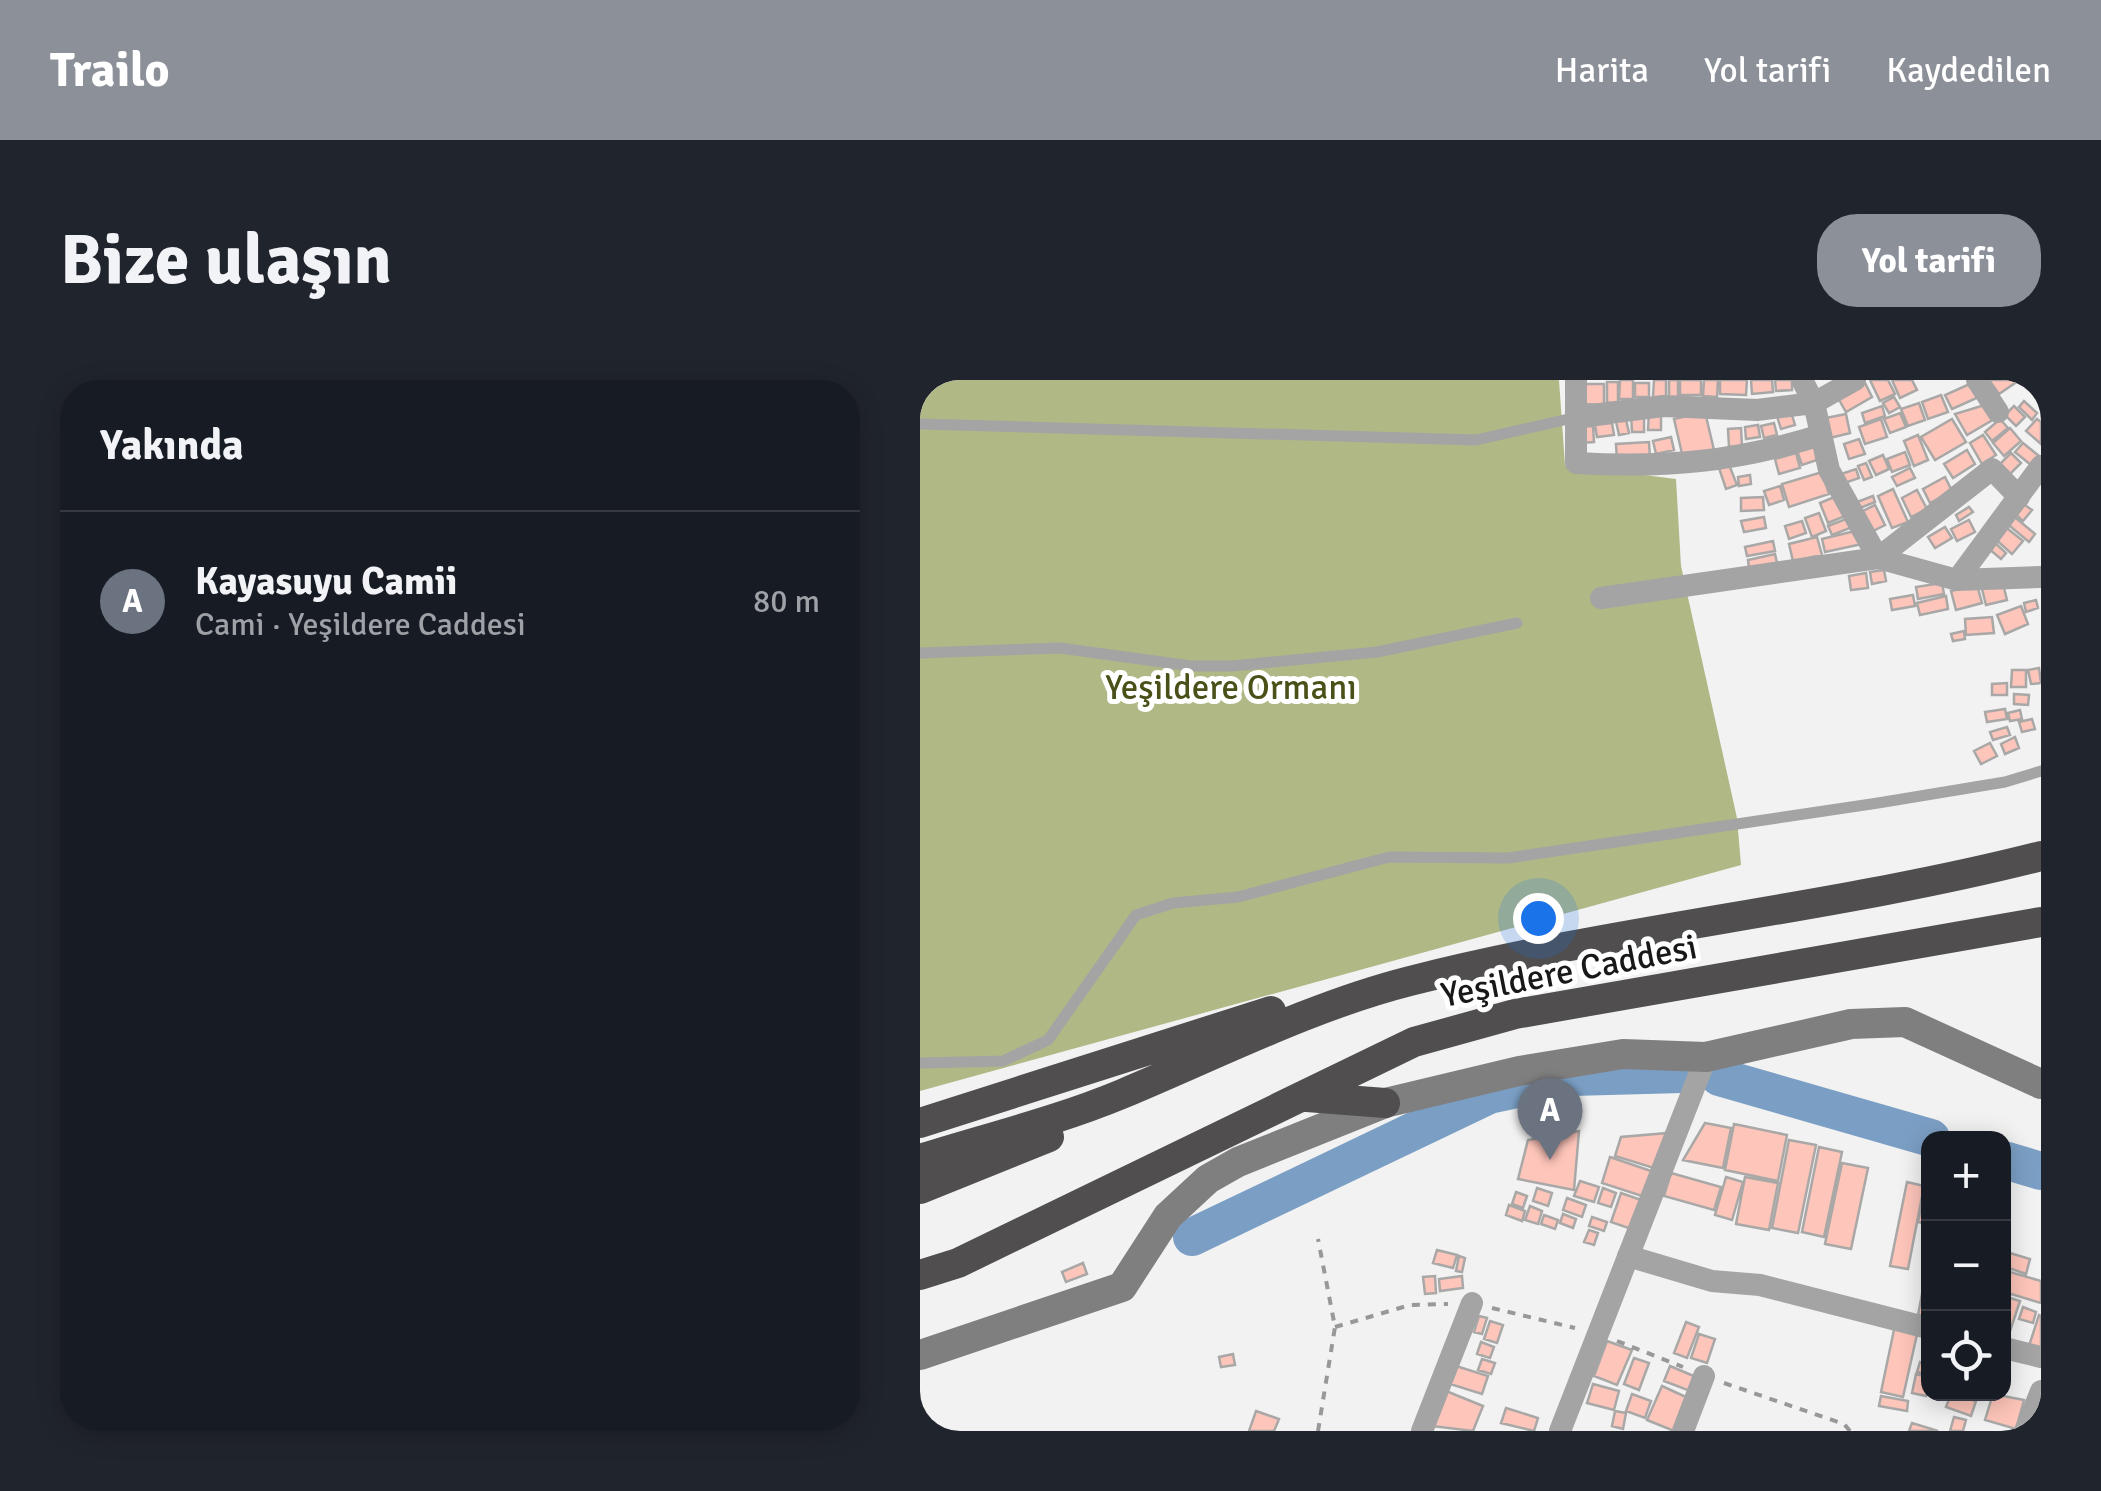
<!DOCTYPE html>
<html lang="tr">
<meta charset="utf-8">
<style>
:root{--surface:#171b24;--page:#20242c;--text:#f1f3f6;--muted:#9ea1a6;--line:#363941;--accent:#8c9099}
body{margin:0;font-family:Signika,sans-serif;background:var(--page);color:var(--text)}
.controls{position:absolute;right:30px;bottom:30px;display:grid;overflow:hidden;border-radius:20px;box-shadow:0 5px 25px #0003}
.controls button{width:90px;height:90px;display:grid;place-items:center;padding:0;border:0;border-bottom:2px solid var(--line);background:var(--surface);color:var(--text);font:50px sans-serif}
.you{position:absolute;left:618px;top:538px;width:35px;height:35px;margin:-25px;border:8px solid #fff;border-radius:50%;background:#1a73e8;box-shadow:0 0 0 15px #1a73e833}
.badge{display:grid;place-items:center;width:65px;height:65px;border-radius:50%;background:var(--accent);color:#fff;font-size:32px;font-weight:700}
.pin{position:absolute;translate:-50% -82px;filter:drop-shadow(0 2px 5px #0008)}
.pin::after{content:'';position:absolute;top:52px;width:35px;height:30px;background:inherit;clip-path:polygon(0 0,100% 0,50% 100%)}
.list{margin:0;padding:0;list-style:none}
h2{display:flex;justify-content:space-between;align-items:center;height:130px;margin:0;padding:0 40px;font-size:42px}
h2 small{font-size:32px;font-weight:400;color:var(--muted)}
.list li{display:grid;grid-template-columns:65px 1fr auto;gap:30px;align-items:center;box-sizing:border-box;height:180px;padding:0 40px;border-top:2px solid var(--line)}
.list b{display:block;font-size:38px;white-space:nowrap}
.list p{margin:0;font-size:32px;white-space:nowrap;color:var(--muted)}
.list em{font-size:32px;font-style:normal;color:var(--muted)}
.icon{flex:none;width:55px;height:55px;fill:none;stroke:currentColor;stroke-width:2;stroke-linecap:round;stroke-linejoin:round}
.map{position:relative;flex:none;width:1121px;height:1051px;overflow:hidden;border-radius:40px}
header{display:flex;align-items:center;gap:60px;box-sizing:border-box;height:140px;padding:0 50px;background:var(--accent);color:#fff}
header strong{font-size:48px}
nav{display:flex;gap:55px;margin-inline-start:auto;font-size:35px}
.intro{display:flex;align-items:center;justify-content:space-between;box-sizing:border-box;height:240px;padding:0 60px}
h1{margin:0;font-size:70px}
.button{padding:25px 45px;border-radius:40px;background:var(--accent);color:#fff;font-size:35px;font-weight:700}
main{display:flex;gap:60px;padding:0 60px}
aside{flex:1;background:var(--surface);border-radius:40px;box-shadow:0 5px 25px #0003}
.map>svg:first-child{display:block}
</style>
<header>
<strong>Trailo</strong>
<nav><a>Harita</a><a>Yol tarifi</a><a>Kaydedilen</a></nav>
</header>
<div class="intro"><h1>Bize ulaşın</h1><a class="button">Yol tarifi</a></div>
<main>
<aside>
<h2>Yakında<small></small></h2>
<ul class="list">
<li><span class="badge" style="background:#6b7280">A</span><div><b>Kayasuyu Camii</b><p>Cami · Yeşildere Caddesi</p></div><em>80 m</em></li>
</ul>
</aside>
<div class="map">
<svg width="1121" height="1051" viewBox="0 0 1121 1051">
<rect width="100%" height="100%" fill="#f2f2f3"/>
<path fill="#b0b886" d="M0,0H639L645,85L756,99L761,186L817,438L821,485L0,711Z"/>
<g fill="none" stroke-linecap="round" stroke-linejoin="round">
<path stroke="#7b9fc4" stroke-width="38" d="M799,697L1011,758
M1084,780L1121,791
M272,857L569,715L652,697L762,694"/>
</g>
<path fill="#fec5ba" stroke="#a9a8a7" stroke-width="2.5" d="M700,0H713V19H699Z
M734,0H746V18H733Z
M749,0H758V17H749Z
M760,0H781V15H760Z
M784,0H798L797,17L783,16Z
M800,0H827L826,15L800,14Z
M831,0H852L853,12L832,14Z
M855,0H872V10L856,11Z
M950,0H968L975,14L960,21Z
M972,0H992L997,10L980,18Z
M1069,0H1097L1098,1L1079,14Z
M687,2H698V23H687Z
M715,3H729V17H715Z
M945,3L952,17L926,32L918,18Z
M1052,3L1059,17L1032,29L1025,15Z
M665,4H684V25L665,24Z
M1021,15L1028,32L1008,39L1002,22Z
M974,17L980,27L969,33L963,23Z
M1104,21L1117,33L1112,40L1099,27Z
M999,23L1005,40L988,46L981,29Z
M1068,24L1076,38L1047,55L1035,34Z
M962,26L965,36L945,43L942,33Z
M1094,26L1105,37L1096,46L1085,35Z
M729,32L741,33V50H728Z
M785,32L794,70L763,78L754,39Z
M871,32L875,45L861,49L857,36Z
M724,33V52H712L711,34Z
M980,33L986,47L970,53L964,39Z
M926,34L930,53L906,59L901,39Z
M705,35L709,53L699,55L695,37Z
M961,39L967,57L945,64L939,47Z
M1032,39L1046,62L1015,80L1001,57Z
M1080,39L1088,48L1072,61L1065,52Z
M1117,39L1121,42V64L1106,51Z
M692,43L694,55L677,57L675,45Z
M854,43L857,55L844,58L841,46Z
M838,45L840,57L826,59L825,47Z
M673,46L674,62L661,63L660,47Z
M821,48L822,66L809,67L808,49Z
M1090,48L1101,61L1084,76L1073,63Z
M998,55L1008,80L994,86L984,61Z
M1063,55L1076,75L1062,84L1050,63Z
M751,57L754,70L736,74L733,61Z
M939,59L945,74L929,79L924,64Z
M729,62L730,79L697,81L696,64Z
M894,62L900,79L882,85L876,68Z
M1103,63L1119,76L1111,85L1095,72Z
M1047,70L1055,84L1033,98L1024,84Z
M985,72L990,85L972,92L967,79Z
M876,73L880,88L859,94L855,79Z
M1091,73L1101,83L1090,94L1080,84Z
M963,75L969,89L956,95L949,81Z
M808,82L817,105L806,109L798,85Z
M946,83L952,97L944,100L938,86Z
M990,88L995,98L977,106L972,97Z
M936,89L939,98L922,104L918,95Z
M902,92L909,114L869,127L862,104Z
M830,95L831,104L819,106L818,97Z
M1025,97L1032,111L1010,123L1003,109Z
M860,106L864,120L849,125L844,111Z
M973,109L988,142L972,148L958,116Z
M997,110L1007,129L991,137L982,118Z
M917,116L925,136L908,143L900,123Z
M953,116L955,122L935,130L932,124Z
M843,117L844,130L821,131V118Z
M1102,123L1112,130L1103,141L1094,133Z
M955,125L965,145L951,152L941,132Z
M1049,127L1053,132L1039,141L1036,135Z
M899,133L906,151L892,157L885,138Z
M1091,134L1115,154L1109,162L1085,142Z
M844,137L846,148L824,152L821,141Z
M931,137L935,146L912,155L908,146Z
M1049,140L1055,152L1037,161L1031,149Z
M882,141L886,153L869,159L865,146Z
M1083,145L1103,161L1092,174L1073,157Z
M1025,147L1032,158L1015,168L1008,157Z
M939,150L942,164L905,172L902,159Z
M897,157L902,175L873,181L869,164Z
M853,161L855,171L827,176L825,167Z
M1073,161L1086,173L1081,179L1068,168Z
M855,174L857,183L829,188L828,180Z
M964,190L966,201L952,204L950,192Z
M946,193L948,208L931,210L929,196Z
M1022,203L1024,214L998,219L996,207Z
M1083,204L1087,220L1066,225L1062,209Z
M1057,205L1062,223L1036,230L1031,211Z
M993,215L995,226L972,230L970,219Z
M1026,216L1028,229L1000,235L997,223Z
M1116,220L1118,228L1106,232L1104,223Z
M1101,226L1108,244L1085,254L1077,235Z
M1072,237L1074,253L1046,255L1045,239Z
M1044,251L1045,259L1033,261L1031,254Z
M1119,288L1121,303L1111,304L1108,290Z
M1092,290H1106V307H1091Z
M1087,303V315H1072V304Z
M1094,314L1109,315L1108,325L1094,324Z
M1085,329L1087,339L1067,342L1065,332Z
M1100,330L1102,339L1090,341L1088,333Z
M1112,339L1115,349L1102,352L1099,342Z
M1087,347L1090,355L1073,360L1070,352Z
M1095,357L1099,368L1085,374L1081,364Z
M1070,363L1077,376L1061,384L1054,371Z
M785,743L811,748L803,788L763,780Z
M814,744L867,755L858,801L805,790Z
M659,751L654,810L598,799L608,760Z
M748,753L737,789L695,776L701,757Z
M869,760L896,765L878,853L852,848Z
M899,767L922,772L904,857L882,852Z
M690,777L734,792L725,817L682,803Z
M922,783L948,788L931,869L905,864Z
M751,793L801,807L794,830L744,816Z
M806,797L823,802L812,840L795,835Z
M825,797L858,803L849,850L816,844Z
M660,801L679,807L674,822L654,816Z
M987,802L1004,806L988,889L970,886Z
M617,808L632,813L628,826L613,821Z
M683,808L696,813L691,827L678,823Z
M1005,808L1008,809V844L998,842Z
M596,812L607,816L603,828L592,824Z
M701,813L724,821L714,850L691,842Z
M647,818L666,825L662,837L643,830Z
M589,825L605,831L602,841L586,835Z
M610,826L622,831L618,844L605,840Z
M643,834L656,839L653,848L640,843Z
M624,835L638,840L635,849L621,844Z
M672,837L687,842L684,851L669,846Z
M669,850L678,853L674,865L664,862Z
M517,870L537,875L533,888L513,883Z
M1090,873L1110,879L1106,894L1086,887Z
M539,876L545,878L542,892L536,891Z
M163,883L167,894L146,902L142,892Z
M1008,883V937L998,935Z
M1090,892L1121,901V923L1084,912Z
M515,896L516,913L505,914L503,897Z
M542,896L543,908L520,911L519,899Z
M1084,916L1100,921L1089,954L1084,952Z
M1103,927L1116,932L1113,943L1099,939Z
M1119,935L1121,936V973L1108,969Z
M559,936L567,938L562,954L554,952Z
M570,941L583,945L577,963L564,959Z
M766,942L779,947L767,978L754,973Z
M975,945L998,950L983,1017L961,1012Z
M779,954L795,959L787,983L771,978Z
M687,961L712,970L697,1005L674,996Z
M561,962L574,967L570,978L557,974Z
M313,974L315,985L301,987L299,977Z
M714,978L729,983L719,1010L704,1004Z
M562,979L575,983L571,994L558,990Z
M1000,982L1008,984V994L997,992Z
M536,986L568,996L562,1014L530,1004Z
M750,986L776,997L770,1011L744,1001Z
M996,994L1008,997L1006,1016L992,1013Z
M673,1004L699,1011L694,1030L667,1023Z
M742,1006L768,1018L754,1051L727,1040Z
M526,1011L563,1026L553,1051L512,1046Z
M712,1014L731,1021L725,1038L706,1031Z
M1031,1014L1056,1021L1051,1036L1026,1027Z
M1073,1014L1104,1020L1096,1049L1065,1040Z
M961,1016L988,1021L987,1031L959,1026Z
M586,1028L618,1038L614,1051L581,1043Z
M336,1031L359,1039L354,1051H329Z
M695,1031L706,1033L703,1049L692,1046Z
M1034,1037L1046,1040L1043,1051H1030Z
M992,1043L1018,1051H989Z"/>
<g fill="none" stroke-linecap="round" stroke-linejoin="round">
<path stroke="#989899" stroke-width="4" stroke-dasharray="8 8" stroke-linecap="butt" d="M572,928L655,948
M415,947L490,925L528,924
M697,961L763,987
M804,1003L924,1044L930,1051
M398,1051L415,947L398,859"/>
<path stroke="#a5a4a4" stroke-width="11" d="M0,44L556,60L657,37
M0,273L140,268L271,286H312L457,272L597,243
M0,683L83,681L128,660L216,535L253,523L318,517L469,477L588,478L958,423L1085,402L1121,391"/>
<path stroke="#a5a4a4" stroke-width="22" d="M656,0V83C746,88 815,82 901,55
M882,0L894,23L909,90L958,178L1037,200L1121,197
M1057,0L1078,32
M657,37L743,26L837,30L894,23L935,0
M1037,200L1121,86
M681,218L958,178L1072,89L1099,117
M708,876L792,901L840,905L1008,948
M1084,968L1121,977
M502,1051L552,923
M640,1051L786,677
M763,1051L784,996
M1105,1051L1121,1011"/>
<path stroke="#807f7f" stroke-width="30" d="M0,975L202,907L248,836L288,799L318,782L465,723L599,691L703,674L786,677L931,644L985,642L1121,704"/>
<path stroke="#504e4e" stroke-width="30" d="M387,717L465,723
M0,743L351,631
M0,779C67,758 137,741 202,714C296,675 391,626 490,601C698,548 913,529 1121,476
M0,809L129,757
M0,895L38,883L494,662L595,634L1121,542"/>
</g>
<g text-anchor="middle" dominant-baseline="central" stroke-width="10" stroke-linejoin="round" paint-order="stroke">
<g font-size="35" fill="#4a5018" stroke="#fff">
<text x="311" y="307">Yeşildere Ormanı</text>
</g>
<g font-size="35" fill="#181819" stroke="#fff">
<text transform="translate(649 591) rotate(-11)">Yeşildere Caddesi</text>
</g>
</g>
</svg>
<div class="controls">
<button>+</button>
<button>−</button>
<button><svg class="icon" aria-label="locate" viewBox="0 0 24 24"><circle cx="12" cy="12" r="6"/><path d="M12 2v4M12 18v4M2 12h4M18 12h4"/></svg></button>
</div>
<div class="you"></div>
<div class="pin badge" style="left:630px;top:780px;background:#6b7280">A</div>
</div>
</main>
